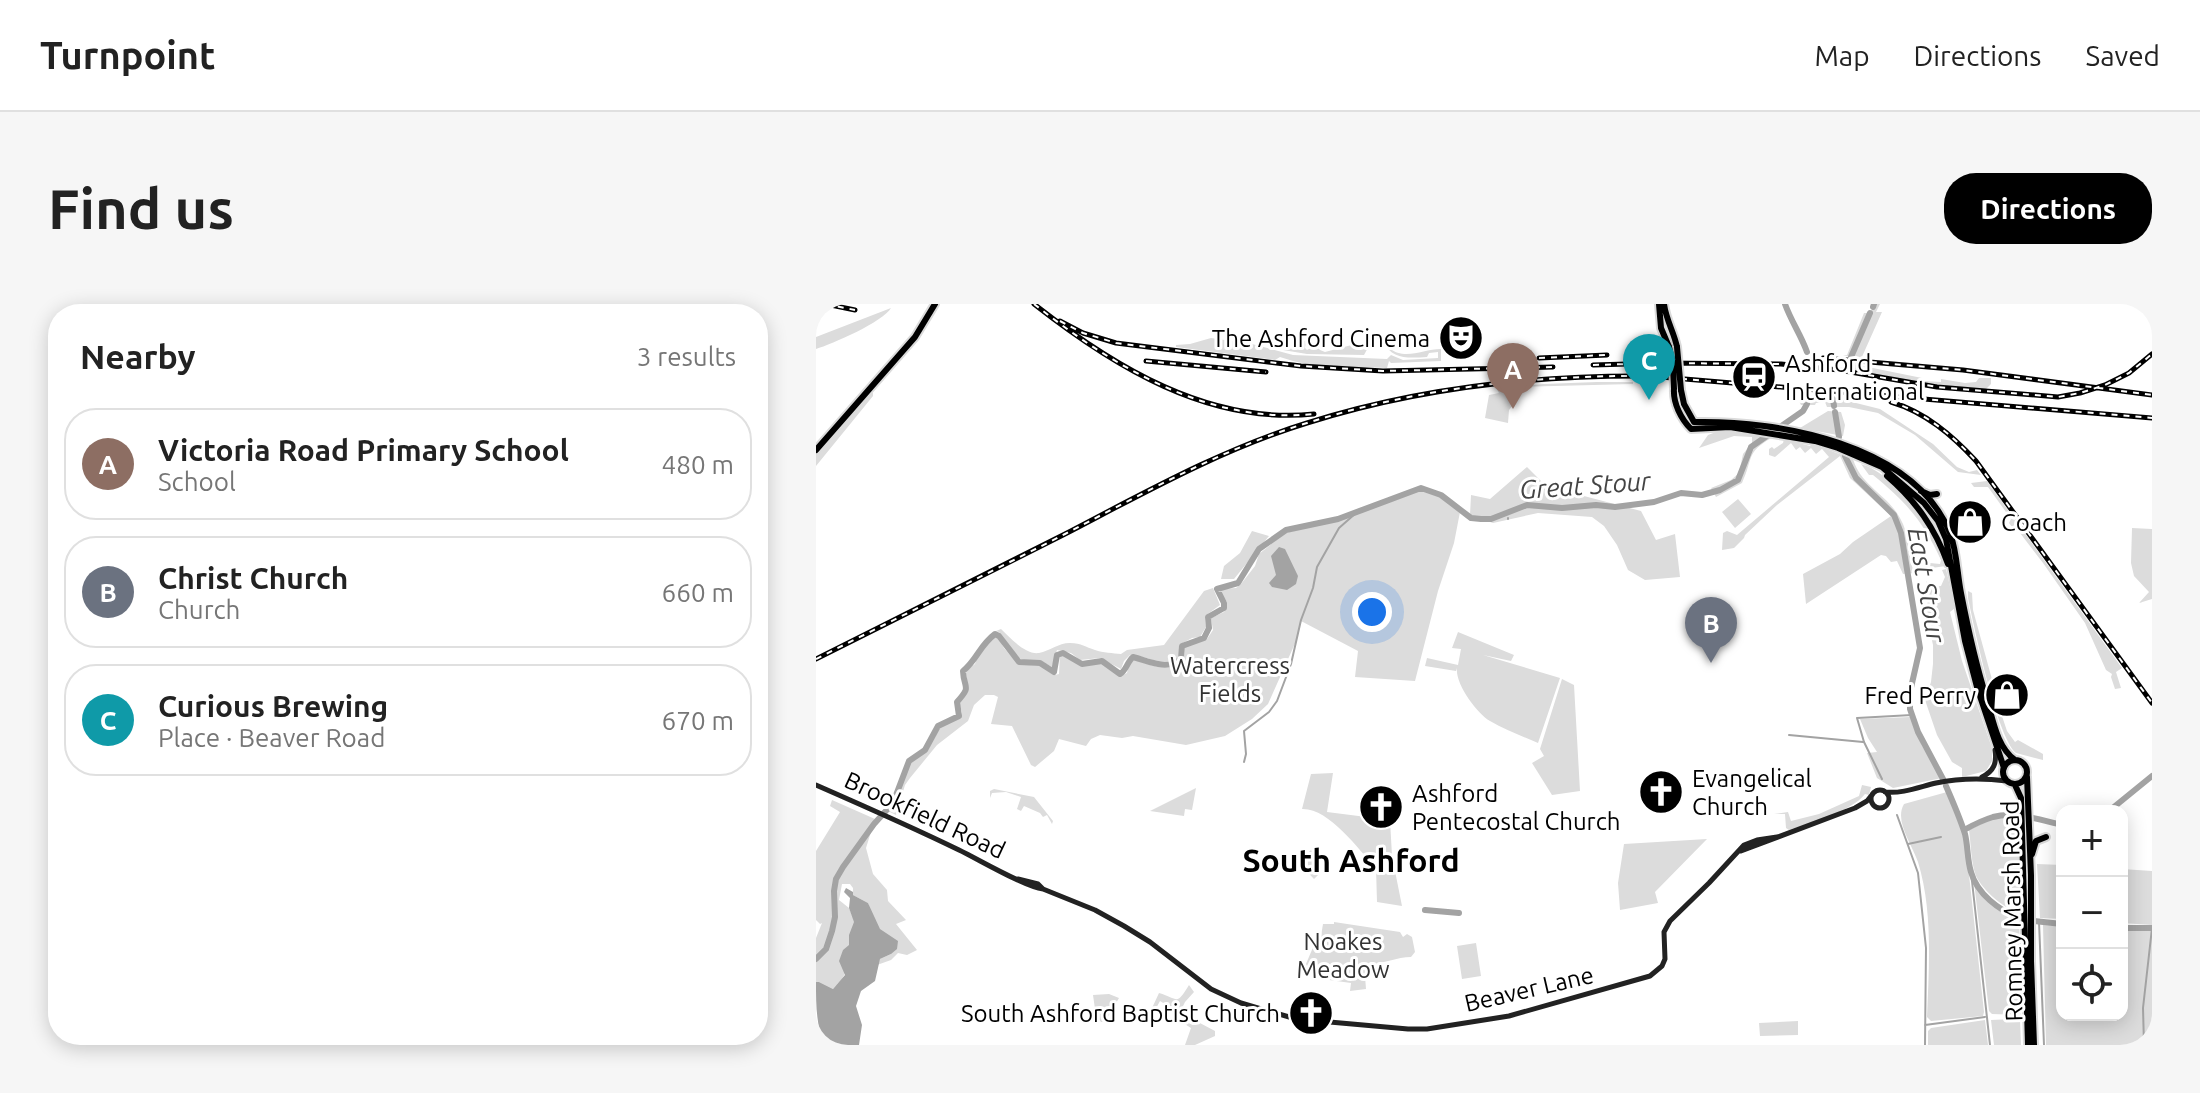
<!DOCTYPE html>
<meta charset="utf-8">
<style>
:root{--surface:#fff;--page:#f6f6f6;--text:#222;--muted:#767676;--line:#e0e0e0;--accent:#000}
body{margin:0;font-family:Ubuntu,sans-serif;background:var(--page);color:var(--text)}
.controls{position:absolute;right:24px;bottom:24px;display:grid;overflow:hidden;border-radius:16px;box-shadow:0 4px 20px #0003}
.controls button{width:72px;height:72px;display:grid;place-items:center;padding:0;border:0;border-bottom:2px solid var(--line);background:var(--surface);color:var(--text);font:40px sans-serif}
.you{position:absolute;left:556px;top:308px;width:28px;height:28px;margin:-20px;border:6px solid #fff;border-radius:50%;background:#1a73e8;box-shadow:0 0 0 12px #1a73e833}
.badge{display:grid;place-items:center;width:52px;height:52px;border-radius:50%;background:var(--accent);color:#fff;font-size:26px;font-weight:700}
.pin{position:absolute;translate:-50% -66px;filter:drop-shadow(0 2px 4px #0008)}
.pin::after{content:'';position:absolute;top:42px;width:28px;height:24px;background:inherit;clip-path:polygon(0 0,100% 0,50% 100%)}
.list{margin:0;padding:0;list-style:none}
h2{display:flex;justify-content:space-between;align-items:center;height:104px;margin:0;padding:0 32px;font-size:34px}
h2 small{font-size:26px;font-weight:400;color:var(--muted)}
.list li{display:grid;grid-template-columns:52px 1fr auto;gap:24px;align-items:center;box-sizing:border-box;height:112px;margin:0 16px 16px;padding:0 16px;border:2px solid var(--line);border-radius:32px}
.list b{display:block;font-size:30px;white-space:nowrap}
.list p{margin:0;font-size:26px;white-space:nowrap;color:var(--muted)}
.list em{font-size:26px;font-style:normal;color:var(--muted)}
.icon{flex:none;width:44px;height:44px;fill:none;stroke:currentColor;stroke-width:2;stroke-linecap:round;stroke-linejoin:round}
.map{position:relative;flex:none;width:1336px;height:741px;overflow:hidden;border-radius:32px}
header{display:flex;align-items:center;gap:48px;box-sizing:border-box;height:112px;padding:0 40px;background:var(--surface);border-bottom:2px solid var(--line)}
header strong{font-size:38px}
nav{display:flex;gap:44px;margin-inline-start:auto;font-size:28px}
.intro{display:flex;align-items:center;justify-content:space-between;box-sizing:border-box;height:192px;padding:0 48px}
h1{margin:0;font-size:56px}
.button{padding:20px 36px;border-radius:32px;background:var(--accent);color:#fff;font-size:28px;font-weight:700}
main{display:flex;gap:48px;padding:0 48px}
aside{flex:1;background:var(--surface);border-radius:32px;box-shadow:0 4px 20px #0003}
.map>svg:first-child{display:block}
</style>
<header>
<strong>Turnpoint</strong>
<nav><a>Map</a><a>Directions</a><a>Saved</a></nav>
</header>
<div class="intro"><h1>Find us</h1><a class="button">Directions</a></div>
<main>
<aside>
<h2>Nearby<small>3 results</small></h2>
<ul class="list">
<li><span class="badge" style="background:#8d6e63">A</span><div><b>Victoria Road Primary School</b><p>School</p></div><em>480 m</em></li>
<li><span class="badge" style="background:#6b7280">B</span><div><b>Christ Church</b><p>Church</p></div><em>660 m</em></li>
<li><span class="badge" style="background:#0f9aa8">C</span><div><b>Curious Brewing</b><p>Place · Beaver Road</p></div><em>670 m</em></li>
</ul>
</aside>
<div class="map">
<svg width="1336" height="741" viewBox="0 0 1336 741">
<rect width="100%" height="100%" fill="#fff"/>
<path fill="#dcdcdc" d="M1058,0H1064L1060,8H1066L1045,55L1040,54L1037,60L1106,74L1107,77L1125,78V75L1149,79L1160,78L1163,74H1175V80L1170,85L1118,81L1055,71L1053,68L1035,67L1031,62L1035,53L1027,51H1031L1048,9H1053L1046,27Z
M75,4C67,18 16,40 0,45V33Z
M395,34L436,40L477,51L571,55L575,51L587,56L622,54V48L613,49L611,53C592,54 576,56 567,37L576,41L573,44C589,57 607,45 625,45V57L575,59L573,57L571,64C536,63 498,65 464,53L459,56L360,43V41L374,40Z
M490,36L489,44L491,46L493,45L495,37L504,46L509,48L551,37L554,40L548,51L491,50L467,46L477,44Z
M781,78H817V80L703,83L698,88L699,99L693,106L692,119L669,114L673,91L683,89L680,84L728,80Z
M53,88L57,89V92L0,162V149Z
M984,90L994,94L1028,96L1064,105L1117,140L1141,163L1153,168L1161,166L1165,171L1142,168L1099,131L1062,109L1033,103H1011L1009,98L1000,99L999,101H985L983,97Z
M1012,107L1025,108L1029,121L1027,132L984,124Z
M900,128H925L957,133C929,149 938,153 926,179L900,193L895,184L915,176L923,169L927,150L936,139V133L918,132L883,144L892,131Z
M968,135L994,142L996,140L1037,155C1045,182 1071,190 1084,214C1094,231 1092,251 1098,269L1087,270L1081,257L1075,258L1070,252L1065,251L990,300L987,270L1024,250L1037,238L1075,212L1034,174L1024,152L961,201L929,231L928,234L918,244L906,246L907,229L911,227L921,231L1013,153L1006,145L1000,150L995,144L989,149L984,143L980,146L975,139L959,153L953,151V145L956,143L958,145L967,139Z
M1045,160C1080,170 1122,228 1130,262L1101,266L1100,263L1114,259L1124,260L1125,256C1107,217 1090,198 1057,171H1053Z
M711,163L730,182L825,207L840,236L859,230L864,273L829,276L812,266L801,241L788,222L776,213L722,209L677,219L654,211L655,191L674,195Z
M1171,177L1306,364L1300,368L1305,384L1299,385L1295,373L1296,370L1290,366L1269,319L1227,259L1204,229L1199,227L1193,219L1195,215L1172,183H1158L1155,179Z
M604,186L624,193L644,208L638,239L622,287L599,377L539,373L542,347L485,317L481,335L452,400L436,415L409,432L370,441L317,432L306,434L284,431L275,435L270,442L243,435L238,447L219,463L215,461L196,422L175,420L182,393L178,391H169L158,401L152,417L121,441L94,474L89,481L80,511L72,507L80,498L94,459L112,446L125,422L145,413L146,408L143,399L152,387L150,367L159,360L163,348L178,332L182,333L188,344L202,360L225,362L239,371L243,370L244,350L267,361L287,359L300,370L305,372L311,369L313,360L317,355C334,361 351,369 368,357L369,343L391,335L397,326L395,314L408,308L411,303V298L404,288V285L420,284L425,280L439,262L443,250L469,229L535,213L556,203Z
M922,195L935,210L919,224L906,208Z
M1316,224L1336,225V295L1323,299L1333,288L1318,272L1315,259Z
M436,227L453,232L418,275H405L408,262L424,249Z
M1130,265L1139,304L1134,308L1146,357L1176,444V457L1170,467L1146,473V464L1136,458L1121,431L1109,396L1115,378L1117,360V341L1111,313L1112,281L1110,277L1116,283L1125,282L1129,273L1126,266Z
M397,284L404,301L389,312L390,323L384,333L376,334L363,341V354C345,363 332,352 314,351L308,357L305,365L284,354L264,356L255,349L241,346L236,363L223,356H207L203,354L183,328L180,327L185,325C194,334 210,351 223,349C234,347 242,339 254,339C266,339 269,343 279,346C287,349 297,349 305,350L311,346L348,341L388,287Z
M1152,287L1156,289L1157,306L1186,412L1191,427L1199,438L1202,436L1227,450V456L1200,449C1181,433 1158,323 1152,294Z
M642,328L698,351L695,357L667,351L744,374L722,439C706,432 689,426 674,417C661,409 639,380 641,364L640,367L609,362L611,354L642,361L645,345L636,344Z
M746,375L758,381L764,487L736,491L716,459L728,452L724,445Z
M1094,413L1106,442L1126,474L1077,484L1061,474L1051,449L1061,448L1052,434L1044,415Z
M517,469L511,508L574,516L576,552L586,602L561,598L560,564C542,545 513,504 486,505L495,470Z
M1046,481L1055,483L1053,491L1049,490C1035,508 995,518 973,526L970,524L969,510H958L972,508L975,517L1003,510L1043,492Z
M380,484L376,506L369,505L368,512L334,507Z
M178,485L218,493L237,517L236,520L231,511L227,513L224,509L208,502L205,507L201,505L205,493L190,488L176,489L174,494V487Z
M1131,488L1145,525L1150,543L1168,708L1167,712L1115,717L1111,713C1113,662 1117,607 1102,558C1096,540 1078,517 1088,500Z
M16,496L59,515L50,544L57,570L71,586L72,597L90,616L80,620L101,646L91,651L82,649L75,656L61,661L64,655L75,650L57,614L52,599L37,591V584L34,580H26L23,596L33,604L39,618C31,635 35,653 29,669C27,675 21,680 17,685L3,678H0V634L6,619L4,620L0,616V547L24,508L14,502Z
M1188,513L1201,516L1204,610C1188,604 1168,588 1160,572C1155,559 1155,540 1153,526L1176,515Z
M891,535L839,588L842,599L804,606L802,579L808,540Z
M495,546L511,562L498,575L482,558Z
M1221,560L1246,561V615L1224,614Z
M1306,565L1336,567V621L1306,619Z
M1158,578C1171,596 1183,607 1203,616L1205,711L1176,710L1173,707Z
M518,618L584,628L587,633L591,630L596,633L599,648L595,653C581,653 568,660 552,660L550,665L551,669L549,672L550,685L534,687L535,679L506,675V670L487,667L498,641L504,638L507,620H518Z
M1227,621L1246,622V711H1306V624L1336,626V741H1230Z
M660,639L665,672L646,675L641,642Z
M373,681L378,688L369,698L363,710L372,715L370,718L377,721L382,718L399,727V732L379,741H369L375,724L364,717L365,714L350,706L352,702L344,697L332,719L317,713V711L330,717L343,689C363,695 360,702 373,681Z
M293,690L303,694L289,718H285L280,712L277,691Z
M1196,715L1204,716L1205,741H1178L1175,716Z
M1169,716L1172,741H1112V727L1115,724Z
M982,717V731L944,732L943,719Z"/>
<path fill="#a3a3a3" d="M463,243L469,245L482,272L480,280L471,286L456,283L453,279L460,271L455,252Z
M30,584L37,588V591L52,599L64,625L82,637L81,645L75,650L64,655L59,677L45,687L40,702L46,721L43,741H8C0,719 0,701 0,678H3L17,685L29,671L23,657L27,646L33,641V631L38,618L33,604L34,594L28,588Z"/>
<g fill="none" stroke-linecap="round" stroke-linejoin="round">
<path stroke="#a3a3a3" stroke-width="2" d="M689,209L690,210
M692,214V215
M973,431L1047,438
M428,458L430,450L428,427L453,408L461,397L475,360L485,316L497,284L501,263L523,224L540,209
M1066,475L1048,438L1041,414L1096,411
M1081,511L1102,569L1110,644L1109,741
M1092,540L1125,533
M1155,568L1174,741
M1223,618L1228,741
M1109,721L1169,713
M1328,741L1327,704L1336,624"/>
<path stroke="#a3a3a3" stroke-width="6" d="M969,0C975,17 985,31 991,48
M1057,3L1058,0
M1035,53L1054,9
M1031,62L1032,60
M1017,95L1018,102
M1019,108L1023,133
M1029,152L1040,174L1078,211L1085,229L1104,344L1094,388V405L1102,428L1127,475
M1130,482C1137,498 1144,514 1149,530C1152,542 1151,555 1155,568C1161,590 1183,606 1204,615
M1293,507L1336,472
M1148,526C1157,521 1167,516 1177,513C1199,507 1224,516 1246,521
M609,606L643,609
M1218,617L1246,620
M1306,624H1336
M0,655L10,645L16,627L19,613L18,587L20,575L27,563L58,520L77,499L93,457L109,446L122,422L143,412L141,398C156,381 148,386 147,367C161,356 163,342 179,330L183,332L203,358L224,359L238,368L241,351L247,349L266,360L286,357L304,370C310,367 311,358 317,353C332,357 351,367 365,355L366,342L388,334L393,324L392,313L408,304V299L401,285L422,279L443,245L470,226L522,215L605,184L625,191L655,214L665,215H675L711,201L746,204L780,201L799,203L838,198L865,189L886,191L904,186L922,176L935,143L987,107L991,100L992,92"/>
<g stroke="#dbdbdb" stroke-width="10">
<path id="primary" d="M843,0L845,24L853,43
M848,0C850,16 858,28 861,43
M858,85C857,99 865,115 875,125L914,123L999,137L1022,144L1066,163L1108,199L1122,217L1130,235L1149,337L1161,383L1188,464
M865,86L868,100L878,118C962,116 1098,140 1134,229C1141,247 1141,269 1145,289C1152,325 1160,361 1171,396C1177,416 1181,443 1199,456
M0,146L99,33L119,0
M1071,172C1100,197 1119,224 1132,260
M1105,187L1114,191L1121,190
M1187 468a12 12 0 1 1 24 0a12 12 0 1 1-24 0Z
M1211,473L1215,571V657L1218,741
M1199,481L1205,494L1212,741
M1216,550L1220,537L1230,533"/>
</g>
<path stroke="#222" stroke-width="5" d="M1166,473C1178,467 1181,459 1179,446
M0,481C48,502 96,523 143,546C162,555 209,583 227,585
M1055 495a9 9 0 1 1 18 0a9 9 0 1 1-18 0Z
M1069,488C1086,490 1103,483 1120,479C1144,474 1167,474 1191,477
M925,547L1039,504L1051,497L1055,492
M202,575L222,580L227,585L279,606L308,622L334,638L395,685L425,699L480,715L592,725H611L693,712L834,672L846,662L849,655L848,628L854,617L893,579L928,541L941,536L961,533"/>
<use href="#primary" stroke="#000" stroke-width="6"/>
<g stroke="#000" stroke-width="5">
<path id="rail" d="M10,0L39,6
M218,0C297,62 392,121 498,110
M244,17L267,29L300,39L485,62L567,67L737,63
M723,54L791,51
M1007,54L1147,66L1336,91
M330,57L450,68
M777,61L846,59L965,60L1023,66L1121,83L1242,93L1264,89L1289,81L1313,69L1336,50
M1075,98C1109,108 1136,131 1160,157L1336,399
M0,355C83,313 167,272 249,230C328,189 406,145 491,119C602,84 717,71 833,72L1336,114"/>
</g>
<use href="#rail" stroke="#fff" stroke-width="2" stroke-dasharray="6" stroke-linecap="butt"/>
<g stroke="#dbdbdb" stroke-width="10" stroke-linecap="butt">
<path id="primary-bridge" d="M853,43L857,60L858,85
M861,43L865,86"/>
</g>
<use href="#primary-bridge" stroke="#000" stroke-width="6"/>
</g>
<defs>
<g id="theatre-disc" transform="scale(2.3)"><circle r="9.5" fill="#000" stroke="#fff"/><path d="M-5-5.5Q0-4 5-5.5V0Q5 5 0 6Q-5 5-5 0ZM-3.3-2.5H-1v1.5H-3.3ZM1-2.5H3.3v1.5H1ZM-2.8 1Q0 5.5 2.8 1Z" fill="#fff"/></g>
<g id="station-disc" transform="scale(2.3)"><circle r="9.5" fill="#000" stroke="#fff"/><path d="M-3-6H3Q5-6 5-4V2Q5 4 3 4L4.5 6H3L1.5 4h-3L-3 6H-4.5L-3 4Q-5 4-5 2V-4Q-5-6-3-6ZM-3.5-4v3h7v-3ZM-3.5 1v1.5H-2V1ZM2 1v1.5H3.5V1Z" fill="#fff"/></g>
<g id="shop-disc" transform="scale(2.3)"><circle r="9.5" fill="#000" stroke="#fff"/><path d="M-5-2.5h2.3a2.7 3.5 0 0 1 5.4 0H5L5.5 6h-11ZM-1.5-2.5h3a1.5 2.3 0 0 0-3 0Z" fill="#fff"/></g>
<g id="church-disc" transform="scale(2.3)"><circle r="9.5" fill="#000" stroke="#fff"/><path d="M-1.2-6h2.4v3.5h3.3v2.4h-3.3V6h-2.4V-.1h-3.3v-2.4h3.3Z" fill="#fff"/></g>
</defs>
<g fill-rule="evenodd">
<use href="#theatre-disc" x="645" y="34"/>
<use href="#station-disc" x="938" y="73"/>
<use href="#shop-disc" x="1154" y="218"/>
<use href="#shop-disc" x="1191" y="391"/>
<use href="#church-disc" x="845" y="488"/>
<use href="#church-disc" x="565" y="503"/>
<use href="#church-disc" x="495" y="709"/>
</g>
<g text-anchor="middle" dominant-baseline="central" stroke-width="6" stroke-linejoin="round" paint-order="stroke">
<g font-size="24" fill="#000" stroke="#fff" text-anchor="start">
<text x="614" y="34" text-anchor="end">The Ashford Cinema</text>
<text x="969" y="59">Ashford<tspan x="969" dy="28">International</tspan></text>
<text x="1185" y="218">Coach</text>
<text x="1160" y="391" text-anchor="end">Fred Perry</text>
<text x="876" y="474">Evangelical<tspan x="876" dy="28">Church</tspan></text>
<text x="596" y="489">Ashford<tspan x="596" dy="28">Pentecostal Church</tspan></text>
<text x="464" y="709" text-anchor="end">South Ashford Baptist Church</text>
</g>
<g font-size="24" fill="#333" stroke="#fff">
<text x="414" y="361">Watercress<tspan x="414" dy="28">Fields</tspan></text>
<text x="527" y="637">Noakes<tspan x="527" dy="28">Meadow</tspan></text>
</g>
<g font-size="24" fill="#000" stroke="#fff">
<text transform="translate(109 511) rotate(25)">Brookfield Road</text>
<text transform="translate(1196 607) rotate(-91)">Romney Marsh Road</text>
<text transform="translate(713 685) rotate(-13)">Beaver Lane</text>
</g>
<g font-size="26" font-style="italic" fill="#444" stroke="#fff">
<text transform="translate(769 181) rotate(-4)">Great Stour</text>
<text transform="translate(1111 281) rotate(80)">East Stour</text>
</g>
<g font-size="32" font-weight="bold" fill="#000" stroke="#fff">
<text x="535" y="556">South Ashford</text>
</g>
</g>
</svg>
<div class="controls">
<button>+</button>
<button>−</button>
<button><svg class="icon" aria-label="locate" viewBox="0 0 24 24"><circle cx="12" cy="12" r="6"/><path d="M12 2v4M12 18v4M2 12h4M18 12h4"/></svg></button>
</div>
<div class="you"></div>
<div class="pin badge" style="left:697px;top:105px;background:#8d6e63">A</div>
<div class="pin badge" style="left:895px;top:359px;background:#6b7280">B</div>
<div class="pin badge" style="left:833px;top:96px;background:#0f9aa8">C</div>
</div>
</main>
